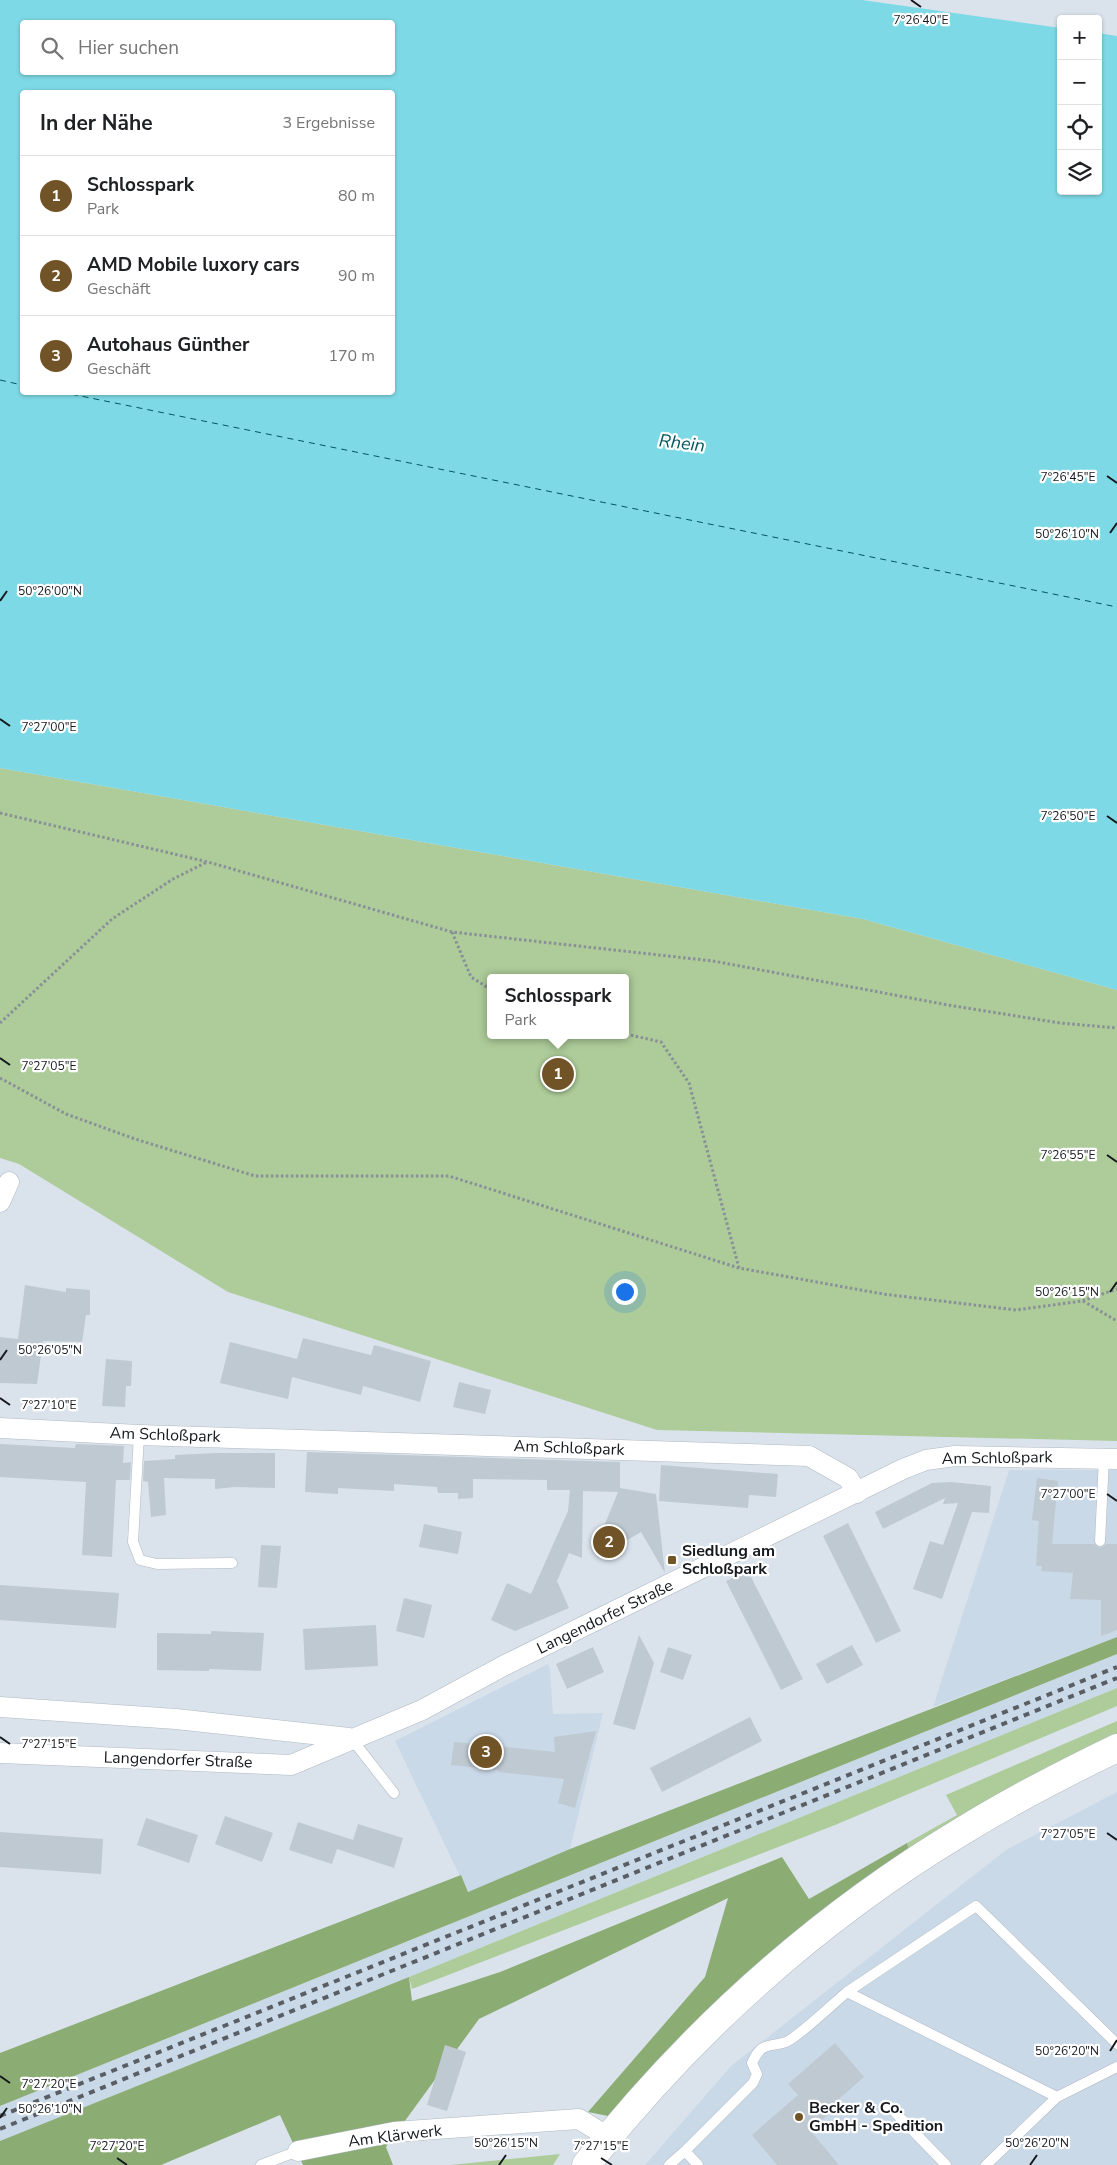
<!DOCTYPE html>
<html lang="de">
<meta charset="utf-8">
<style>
:root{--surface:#fff;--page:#f6f6f6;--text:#202124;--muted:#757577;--line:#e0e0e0;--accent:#705427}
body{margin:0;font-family:"Nunito Sans",sans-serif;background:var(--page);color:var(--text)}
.controls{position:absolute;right:15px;top:15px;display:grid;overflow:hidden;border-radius:5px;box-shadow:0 1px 4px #0004}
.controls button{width:45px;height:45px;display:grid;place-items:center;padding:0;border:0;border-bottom:1px solid var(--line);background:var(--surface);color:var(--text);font:25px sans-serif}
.you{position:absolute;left:624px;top:1291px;width:18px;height:18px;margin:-12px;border:4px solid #fff;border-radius:50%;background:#1a73e8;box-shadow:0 0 0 8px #1a73e833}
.badge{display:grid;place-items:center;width:32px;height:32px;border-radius:50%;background:var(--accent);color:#fff;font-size:16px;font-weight:700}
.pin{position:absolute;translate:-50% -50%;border:2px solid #fff;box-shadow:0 1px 5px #0006}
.popup{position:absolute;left:487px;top:974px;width:142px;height:65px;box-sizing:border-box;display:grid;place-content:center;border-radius:5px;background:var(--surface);filter:drop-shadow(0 1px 4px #0005);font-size:16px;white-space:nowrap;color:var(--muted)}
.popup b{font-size:19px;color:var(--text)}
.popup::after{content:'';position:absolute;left:50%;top:100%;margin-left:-10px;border:10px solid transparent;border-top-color:var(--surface)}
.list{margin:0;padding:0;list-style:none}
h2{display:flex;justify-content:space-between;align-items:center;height:65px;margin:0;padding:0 20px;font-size:21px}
h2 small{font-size:16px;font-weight:400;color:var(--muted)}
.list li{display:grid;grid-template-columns:32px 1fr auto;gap:15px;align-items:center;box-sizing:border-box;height:80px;padding:0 20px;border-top:1px solid var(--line)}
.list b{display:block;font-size:19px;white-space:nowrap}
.list p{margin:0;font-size:16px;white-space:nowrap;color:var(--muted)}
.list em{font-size:16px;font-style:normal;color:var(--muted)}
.icon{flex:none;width:28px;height:28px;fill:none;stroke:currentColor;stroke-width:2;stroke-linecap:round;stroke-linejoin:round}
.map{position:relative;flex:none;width:1117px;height:2165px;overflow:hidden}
.search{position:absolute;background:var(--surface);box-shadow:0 1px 4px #0004;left:20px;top:20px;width:375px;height:55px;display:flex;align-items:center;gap:12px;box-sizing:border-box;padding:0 18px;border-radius:5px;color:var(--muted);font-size:19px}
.panel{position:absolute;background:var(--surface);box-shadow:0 1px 4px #0004;left:20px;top:90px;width:375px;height:305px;border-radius:5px}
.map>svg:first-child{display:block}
</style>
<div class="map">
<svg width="1117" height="2165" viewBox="0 0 1117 2165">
<rect width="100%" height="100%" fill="#dae3ec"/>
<path fill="#cad9e8" d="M1009,1470H1117V1637L933,1707Z
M1117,1654V1688L409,1977L0,2141V2106Z
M548,1664L550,1670L553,1714L603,1713L570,1849L468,1893L395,1741Z
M1117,1792V2165H645L731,2066L1006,1850Z"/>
<path fill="#adcc99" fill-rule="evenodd" d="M0,768L863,919L1117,990V1441L657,1430L228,1292L19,1164L0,1158ZM490,978H626V1035H490Z
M1117,1688V1706L835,1825L412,1989L409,1977Z
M1117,1721V1734L961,1820L910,1854L907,1843L957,1815L946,1795Z
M560,2154L553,2165H450Z"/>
<path fill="#8bad74" d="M1117,1637V1654L0,2106V2053L461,1875L468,1892L570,1849Z
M907,1843L910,1854L608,2116L588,2112L705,1977L728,1898L479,2019L386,2147L393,2165H303L280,2115L161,2165H0V2141L409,1977L412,2001L500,1972L782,1857L809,1899Z"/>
<path fill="#7ed9e6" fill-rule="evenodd" d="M0,0H862L1061,28V191H1098V33L1117,36V990L863,919L0,768ZM22,22H392V72H22ZM22,92H392V392H22Z"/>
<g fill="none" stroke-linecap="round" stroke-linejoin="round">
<path stroke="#005760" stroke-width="1" stroke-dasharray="6 5" stroke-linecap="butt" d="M0,380L22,385
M61,392L1117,607"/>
</g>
<path fill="#bfc9d2" d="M25,1285L66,1292V1288L90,1290V1315H86L82,1342L43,1341L37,1384L0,1383V1337L18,1339Z
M303,1338L371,1355L374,1345L431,1361L420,1402L363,1386L361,1395L292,1377L288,1399L220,1383L230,1342L297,1359Z
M106,1359L132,1361L131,1386H126L125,1407L102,1406Z
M459,1382L491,1390L485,1414L453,1407Z
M0,1444L75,1448L76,1444L124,1446L123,1463L131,1462L130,1480H116L112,1557L82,1555L86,1482L0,1477Z
M307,1452L620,1462V1488L656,1494L665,1573L641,1532L604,1554L596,1546L618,1492L583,1491L582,1558L569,1553L557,1581L569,1608L515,1631L491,1620L507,1583L531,1594L568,1511L570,1490H547V1480L473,1479V1498L458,1499V1493H438L437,1487L394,1484V1491L338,1488V1494L305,1492Z
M216,1453H275V1488L235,1487L215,1489V1479L164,1478L166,1515L151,1517L148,1482L143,1481L144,1461L175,1459V1455Z
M661,1465L778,1474L776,1497L749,1495L748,1508L659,1501Z
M1037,1478L1058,1481L1052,1544H1094L1100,1548L1106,1544H1117V1630L1101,1636V1600L1070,1599L1073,1573L1041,1571L1042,1566H1036L1039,1521L1032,1520Z
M951,1482L991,1486L989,1513L972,1512L942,1599L913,1589L930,1541L943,1545L958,1503L943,1504L945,1498L883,1529L875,1512L932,1483Z
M848,1523L901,1631L876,1643L823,1536Z
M424,1524L462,1532L458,1554L419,1547Z
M261,1545L281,1546L277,1588L258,1587Z
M748,1571L803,1679L781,1690L726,1581Z
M0,1585L119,1593L116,1628L0,1620Z
M404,1598L432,1605L424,1638L396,1631Z
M376,1625L378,1666L305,1670L303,1629Z
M211,1631L264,1633L261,1671L209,1669V1671L157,1670V1633L211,1634Z
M639,1635L654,1663L635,1730L613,1724Z
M852,1645L863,1665L827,1684L816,1664Z
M593,1647L604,1672L567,1689L556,1664Z
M668,1647L692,1655L683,1680L660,1672Z
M750,1717L762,1741L662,1792L650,1768Z
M596,1731L575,1808L558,1803L564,1779L499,1772L498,1770L451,1765L454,1742L555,1752L554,1737Z
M225,1816L273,1833L262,1862L215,1844Z
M146,1818L198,1835L189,1863L137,1845Z
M298,1822L353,1840L358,1824L403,1838L394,1868L337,1849L332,1864L289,1850Z
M0,1832L103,1839L101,1874L0,1867Z
M835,2043L864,2077L839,2099L842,2103L810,2130L839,2165H777L752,2135L798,2095L788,2084Z
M445,2045L466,2052L447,2111L427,2105Z"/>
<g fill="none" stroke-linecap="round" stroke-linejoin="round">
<g stroke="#b0b9c2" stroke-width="11">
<path id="service" d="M139,1435L133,1542L140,1560L157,1564L232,1563
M1100,1541L1104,1458
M351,1738L394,1793
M847,1992L976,1906L1117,2044
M889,2106L946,2165
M261,2165L298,2151
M669,2165L685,2151
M698,2165L685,2151L753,2083L757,2074L752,2063C762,2041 767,2048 786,2042C797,2038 835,2002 847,1992L1057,2097
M986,2165L1057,2097L1117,2067"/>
</g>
<g stroke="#b0b9c2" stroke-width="21">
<path id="minor" d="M0,1202L9,1182
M0,1428L139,1435L809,1456L848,1478L857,1493
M0,1707L176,1719L349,1738
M0,1753L291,1765L422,1710L505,1665L903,1469L926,1460L955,1456L1117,1459
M298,2151L394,2132L579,2119L608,2137"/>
</g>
<g stroke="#b0b9c2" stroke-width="29">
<path id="primary" d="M586,2165C691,2032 819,1917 964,1830C1013,1800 1065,1773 1117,1748"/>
</g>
<path stroke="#899097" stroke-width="3" stroke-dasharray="2.5 2.5" stroke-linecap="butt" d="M0,813L208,862L452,932L713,961L948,1005L1060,1023L1117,1028
M452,932L471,977L490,989
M0,1023L112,919L173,879L207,862
M626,1034L661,1042L689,1083L739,1268
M0,1078L66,1114L135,1139L255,1176H449L739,1268L883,1294L1016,1310L1082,1301L1117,1289
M1083,1301L1117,1321"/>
<use href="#service" stroke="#fff" stroke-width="10"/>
<use href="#minor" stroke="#fff" stroke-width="20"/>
<use href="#primary" stroke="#fff" stroke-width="28"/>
<path stroke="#595e64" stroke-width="4" stroke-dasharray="6 6" stroke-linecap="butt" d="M0,2116L1117,1667
M0,2129L1117,1678"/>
</g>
<path fill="none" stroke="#16191d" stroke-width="2" d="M911,0L921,7M1107,476L1117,483M1110,533L1117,523M0,601L7,591M0,719L10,726M1107,816L1117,823M0,1058L10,1065M1107,1155L1117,1162M1110,1292L1117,1282M0,1360L7,1350M0,1398L10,1405M1107,1494L1117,1501M0,1737L10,1744M1107,1833L1117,1840M1110,2051L1117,2040M0,2076L10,2083M0,2118L7,2108M117,2158L127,2165M601,2158L612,2165M499,2165L506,2155M1030,2165L1037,2155"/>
<g fill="#705427" stroke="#fff" stroke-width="2">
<rect x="667" y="1555" width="10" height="10" rx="2.5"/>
<circle cx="799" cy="2117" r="5"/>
</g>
<g text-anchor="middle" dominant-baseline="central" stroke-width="4.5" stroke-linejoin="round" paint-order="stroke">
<g font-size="16" fill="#16191d" stroke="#fff">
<text transform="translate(165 1435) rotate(2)">Am Schloßpark</text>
<text transform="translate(569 1448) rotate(2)">Am Schloßpark</text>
<text transform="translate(997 1458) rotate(-1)">Am Schloßpark</text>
<text transform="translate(605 1617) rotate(-26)">Langendorfer Straße</text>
<text transform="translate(178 1760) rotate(2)">Langendorfer Straße</text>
<text transform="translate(395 2136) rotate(-7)">Am Klärwerk</text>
</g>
<g font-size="16" font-weight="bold" fill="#16191d" stroke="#fff" text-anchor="start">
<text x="682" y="1551">Siedlung am<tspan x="682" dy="18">Schloßpark</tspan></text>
<text x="809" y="2108">Becker &amp; Co.<tspan x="809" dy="18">GmbH - Spedition</tspan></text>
</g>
<g font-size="18" font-style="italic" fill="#005760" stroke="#fff">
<text transform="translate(682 443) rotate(7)">Rhein</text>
</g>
</g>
<g font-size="12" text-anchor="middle" fill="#16191d" stroke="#fff" stroke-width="4.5" stroke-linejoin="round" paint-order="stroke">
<text x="921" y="24">7°26'40"E</text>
<text x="1068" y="481">7°26'45"E</text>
<text x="1067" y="538">50°26'10"N</text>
<text x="50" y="595">50°26'00"N</text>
<text x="49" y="731">7°27'00"E</text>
<text x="1068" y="820">7°26'50"E</text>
<text x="49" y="1070">7°27'05"E</text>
<text x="1068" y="1159">7°26'55"E</text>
<text x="1067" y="1296">50°26'15"N</text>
<text x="50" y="1354">50°26'05"N</text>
<text x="49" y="1409">7°27'10"E</text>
<text x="1068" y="1498">7°27'00"E</text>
<text x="49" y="1748">7°27'15"E</text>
<text x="1068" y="1838">7°27'05"E</text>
<text x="1067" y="2055">50°26'20"N</text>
<text x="49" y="2088">7°27'20"E</text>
<text x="50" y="2113">50°26'10"N</text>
<text x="506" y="2147">50°26'15"N</text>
<text x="1037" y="2147">50°26'20"N</text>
<text x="117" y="2150">7°27'20"E</text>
<text x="601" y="2150">7°27'15"E</text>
</g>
</svg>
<div class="controls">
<button>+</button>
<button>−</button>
<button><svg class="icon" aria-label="locate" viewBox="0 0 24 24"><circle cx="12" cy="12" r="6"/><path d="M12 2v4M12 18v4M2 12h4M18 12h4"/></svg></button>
<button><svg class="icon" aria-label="layers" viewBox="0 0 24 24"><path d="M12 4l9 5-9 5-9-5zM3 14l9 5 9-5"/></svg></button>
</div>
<div class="you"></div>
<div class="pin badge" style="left:558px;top:1074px">1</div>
<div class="popup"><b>Schlosspark</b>Park</div>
<div class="pin badge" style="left:609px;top:1542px">2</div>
<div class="pin badge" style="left:486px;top:1752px">3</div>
<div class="search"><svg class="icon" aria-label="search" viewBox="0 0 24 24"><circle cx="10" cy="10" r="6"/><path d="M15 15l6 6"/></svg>Hier suchen</div>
<section class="panel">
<h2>In der Nähe<small>3 Ergebnisse</small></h2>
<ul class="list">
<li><span class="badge">1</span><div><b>Schlosspark</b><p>Park</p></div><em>80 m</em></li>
<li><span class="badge">2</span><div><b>AMD Mobile luxory cars</b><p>Geschäft</p></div><em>90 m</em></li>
<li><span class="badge">3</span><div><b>Autohaus Günther</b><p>Geschäft</p></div><em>170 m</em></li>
</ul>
</section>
</div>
